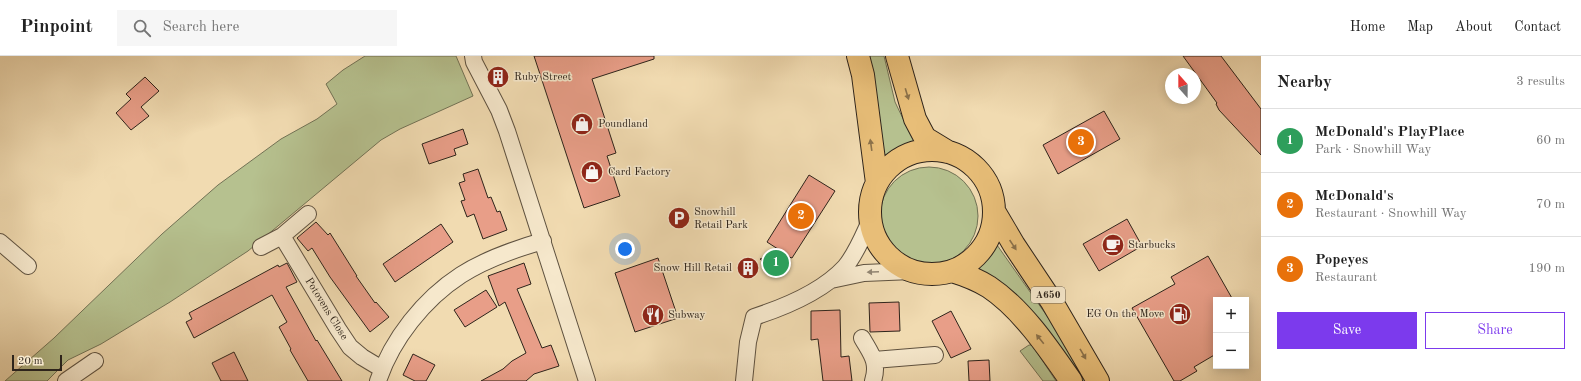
<!DOCTYPE html>
<meta charset="utf-8">
<style>
:root{--surface:#fff;--page:#f6f6f6;--text:#222;--muted:#767676;--line:#e0e0e0;--accent:#7c3aed}
body{margin:0;font-family:"Old Standard TT",serif;background:var(--page);color:var(--text)}
.controls{position:absolute;right:12px;bottom:12px;display:grid;overflow:hidden;border-radius:0px;box-shadow:0 2px 10px #0003}
.controls button{width:36px;height:36px;display:grid;place-items:center;padding:0;border:0;border-bottom:1px solid var(--line);background:var(--surface);color:var(--text);font:20px sans-serif}
.compass{position:absolute;left:1165px;top:12px;width:36px;height:36px;border-radius:50%;background:var(--surface);box-shadow:0 2px 10px #0003;rotate:339deg}
.scale{position:absolute;left:12px;bottom:10px;width:50px;box-sizing:border-box;padding-left:4px;border:2px solid #2e241b;border-top:0;font-size:11px;line-height:14px;white-space:nowrap;color:#2e241b;-webkit-text-stroke:3px #f6e8cc;paint-order:stroke}
.you{position:absolute;left:625px;top:193px;width:14px;height:14px;margin:-10px;border:3px solid #fff;border-radius:50%;background:#1a73e8;box-shadow:0 0 0 6px #1a73e833}
.badge{display:grid;place-items:center;width:26px;height:26px;border-radius:50%;background:var(--accent);color:#fff;font-size:13px;font-weight:700}
.pin{position:absolute;translate:-50% -50%;border:2px solid #fff;box-shadow:0 1px 4px #0006}
.list{margin:0;padding:0;list-style:none}
h2{display:flex;justify-content:space-between;align-items:center;height:52px;margin:0;padding:0 16px;font-size:17px}
h2 small{font-size:13px;font-weight:400;color:var(--muted)}
.list li{display:grid;grid-template-columns:26px 1fr auto;gap:12px;align-items:center;box-sizing:border-box;height:64px;padding:0 16px;border-top:1px solid var(--line)}
.list b{display:block;font-size:15px;white-space:nowrap}
.list p{margin:0;font-size:13px;white-space:nowrap;color:var(--muted)}
.list em{font-size:13px;font-style:normal;color:var(--muted)}
.actions{display:flex;gap:8px;padding:12px 16px}
.actions a{flex:1;padding:9px 0;border:1px solid var(--accent);border-radius:0px;text-align:center;font-size:14px;color:var(--accent)}
.actions .main{background:var(--accent);color:#fff}
.icon{flex:none;width:22px;height:22px;fill:none;stroke:currentColor;stroke-width:2;stroke-linecap:round;stroke-linejoin:round}
.map{position:relative;flex:none;width:1261px;height:325px;overflow:hidden}
header{display:flex;align-items:center;gap:24px;box-sizing:border-box;height:56px;padding:0 20px;background:var(--surface);border-bottom:1px solid var(--line)}
header strong{font-size:19px}
nav{display:flex;gap:22px;margin-inline-start:auto;font-size:14px}
.search{width:280px;height:36px;background:var(--page);display:flex;align-items:center;gap:10px;box-sizing:border-box;padding:0 14px;border-radius:0px;color:var(--muted);font-size:15px}
main{display:flex}
aside{flex:1;background:var(--surface)}
.map>svg:first-child{display:block}
</style>
<header>
<strong>Pinpoint</strong>
<div class="search"><svg class="icon" aria-label="search" viewBox="0 0 24 24"><circle cx="10" cy="10" r="6"/><path d="M15 15l6 6"/></svg>Search here</div>
<nav><a>Home</a><a>Map</a><a>About</a><a>Contact</a></nav>
</header>
<main>
<div class="map">
<svg width="1261" height="325" viewBox="0 0 1261 325">
<rect width="100%" height="100%" fill="#f1dbb1"/>
<filter id="stains"><feTurbulence type="fractalNoise" baseFrequency=".005" numOctaves="4"/><feColorMatrix values="0 0 0 0 .2 0 0 0 0 .09 0 0 0 0 .02 0 0 0 .5 -.17"/></filter>
<radialGradient id="worn" r=".72"><stop offset=".6" stop-color="#630" stop-opacity="0"/><stop offset="1" stop-color="#630" stop-opacity=".3"/></radialGradient>
<path fill="#b6c18f" stroke="#727255" d="M365,0H456L473,40L400,73L381,84L248,195L170,246L101,288L68,304L47,325H5L54,282L162,178L218,129L281,83L317,63L337,48L326,28L343,14Z
M865,0H884L895,46L907,71L918,90L900,95L884,104Z
M880 160a49 49 0 1 1 98 0a49 49 0 1 1-98 0Z
M997,189L1059,277L1087,325H1075L987,223L971,210L991,197Z
M1029,289H1032L1056,325H1043L1020,295Z"/>
<path fill="#e89e88" stroke="#2e241b" d="M534,0H654V3L592,23L616,97L607,100L620,140L584,152Z
M1183,0H1221L1261,53V99L1219,54L1216,48L1217,47Z
M145,21L159,35L141,51L149,60L131,74L116,57L131,43L126,38Z
M1104,55L1120,83L1058,118L1043,89Z
M463,73L468,88L454,93L456,99L429,108L422,88Z
M478,113L488,142L491,141L497,156L500,155L507,174L483,183L474,158L467,161L461,145L465,144L459,127L465,125L463,118Z
M809,119L835,135L792,202L789,201L778,216L760,203L781,195L767,186Z
M1127,163L1142,190L1099,215L1083,188Z
M316,166L328,179L330,177L357,220H356L375,247L376,246L389,261L370,276L330,221L312,192L308,195L297,182Z
M441,168L453,186L395,226L383,208Z
M1208,200L1233,244H1216V298L1194,311L1197,315L1180,325H1174L1132,252L1175,228L1171,221Z
M658,202L678,262L635,276L615,217Z
M287,207L297,226L286,231L316,285L317,284L342,325H308L290,294L291,293L279,271L287,266L272,239L194,282L186,266L192,263L189,257L278,209L279,211Z
M524,207L531,228L517,233L542,292L551,289L559,310L534,318L526,325H481L503,313L512,305L526,297L505,246L499,250L488,220Z
M486,234L497,251L465,271L454,254Z
M899,246L900,275L870,276L869,247Z
M840,254L841,301L849,300L852,325H823L818,283L811,284V255Z
M951,255L971,293L951,302L932,265Z
M234,296L248,325H221L212,307Z
M413,298L435,309L426,325H415L403,319Z
M989,304L990,325H969L968,305Z"/>
<g fill="none" stroke-linecap="round" stroke-linejoin="round">
<g stroke="#5f5240" stroke-width="18">
<path id="minor" d="M473,0L474,6L499,54L507,75L587,325
M282,180L338,273L350,291L362,301L382,313
M0,186L28,210
M261,191L282,180L308,158
M831,224L864,217L912,215
M862,282C871,298 879,306 873,325
M874,304L935,299
M66,325L95,305
M378,325C392,283 424,243 461,219C486,203 515,193 543,185
M744,325L748,286L754,261C785,251 822,236 845,211C856,198 863,180 870,165"/>
</g>
<g stroke="#2e241b" stroke-width="24">
<path id="trunk" d="M858,0L863,19L877,127
M897,0L915,63L925,82L948,96
M870 156a62 62 0 1 1 124 0a62 62 0 1 1-124 0Z
M994,155L1014,189L1052,246L1098,325
M952,215C965,219 978,224 989,231C1022,253 1049,293 1071,325"/>
</g>
<use href="#minor" stroke="#f6e8cc" stroke-width="16"/>
<use href="#trunk" stroke="#e8be78" stroke-width="22"/>
</g>
<defs><path id="oneway-solid" d="M-6-.8H1V-3.2L6.5 0L1 3.2V.8H-6Z"/></defs>
<g fill="#8b714a">
<use href="#oneway-solid" transform="translate(907 38) rotate(73)"/>
<use href="#oneway-solid" transform="translate(871 89) rotate(-98)"/>
<use href="#oneway-solid" transform="translate(1013 189) rotate(56)"/>
<use href="#oneway-solid" transform="translate(1040 283) rotate(-129)"/>
<use href="#oneway-solid" transform="translate(1083 298) rotate(60)"/>
</g>
<use fill="#928674" href="#oneway-solid" transform="translate(873 216) rotate(178)"/>
<defs>
<g id="building-disc" transform="scale(1.15)"><circle r="9.5" fill="#8f2418" stroke="#f6e8cc"/><path d="M-4-6H4V6H1V3H-1V6H-4ZM-2.5-4.3h1.7v1.8h-1.7ZM.8-4.3h1.7v1.8H.8ZM-2.5-1h1.7V.8h-1.7ZM.8-1h1.7V.8H.8Z" fill="#fff"/></g>
<g id="shop-disc" transform="scale(1.15)"><circle r="9.5" fill="#8f2418" stroke="#f6e8cc"/><path d="M-5-2.5h2.3a2.7 3.5 0 0 1 5.4 0H5L5.5 6h-11ZM-1.5-2.5h3a1.5 2.3 0 0 0-3 0Z" fill="#fff"/></g>
<g id="parking-disc" transform="scale(1.15)"><circle r="9.5" fill="#8f2418" stroke="#f6e8cc"/><path d="M-3.5-5.5H1a3.5 3.5 0 0 1 0 7H-1V5.5H-3.5ZM-1-3.4V-.6H.8a1.4 1.4 0 0 0 0-2.8Z" fill="#fff"/></g>
<g id="cafe-disc" transform="scale(1.15)"><circle r="9.5" fill="#8f2418" stroke="#f6e8cc"/><path d="M-5.5-4.5H6V0H3Q3 3.5 0 3.5H-2.5Q-5.5 3.5-5.5 0ZM3-3.2v2h1.7v-2ZM-6 4.5H4V6H-6Z" fill="#fff"/></g>
<g id="fuel-disc" transform="scale(1.15)"><circle r="9.5" fill="#8f2418" stroke="#f6e8cc"/><path d="M-5.5-6h7V0h2V4h1.3V-2.5L3-4.5l.8-.8L6-3V5H2.5V1h-1V6h-7ZM-4.2-4.7v3.2H.2V-4.7Z" fill="#fff"/></g>
<g id="restaurant-disc" transform="scale(1.15)"><circle r="9.5" fill="#8f2418" stroke="#f6e8cc"/><path d="M-5-6h1v4h1v-4h1v4h1v-4h1v5L-1.5 .5V6h-2V.5L-5-1ZM5-6V6H3V1.5H1.5Q1.5-4 5-6Z" fill="#fff"/></g>
</defs>
<g fill-rule="evenodd">
<use href="#building-disc" x="498" y="21"/>
<use href="#shop-disc" x="582" y="68"/>
<use href="#shop-disc" x="592" y="116"/>
<use href="#parking-disc" x="679" y="162"/>
<use href="#cafe-disc" x="1113" y="189"/>
<use href="#building-disc" x="748" y="212"/>
<use href="#fuel-disc" x="1180" y="258"/>
<use href="#restaurant-disc" x="653" y="259"/>
</g>
<g text-anchor="middle" dominant-baseline="central" stroke-width="3" stroke-linejoin="round" paint-order="stroke">
<rect fill="#f6e8cc" stroke="#6a5f50" stroke-width="1" x="1031" y="231" width="34" height="16" rx="3"/>
<g font-size="10" font-weight="bold" fill="#2e241b">
<text x="1048" y="239">A650</text>
</g>
<g font-size="11" fill="#2e241b" stroke="#f6e8cc" text-anchor="start">
<text x="514" y="21">Ruby Street</text>
<text x="598" y="68">Poundland</text>
<text x="608" y="116">Card Factory</text>
<text x="694" y="156">Snowhill<tspan x="694" dy="13">Retail Park</tspan></text>
<text x="1128" y="189">Starbucks</text>
<text x="732" y="212" text-anchor="end">Snow Hill Retail</text>
<text x="1164" y="258" text-anchor="end">EG On the Move</text>
<text x="668" y="259">Subway</text>
</g>
<g font-size="11" fill="#2e241b" stroke="#f6e8cc">
<text transform="translate(326 253) rotate(58)">Potovens Close</text>
</g>
</g>
<rect width="100%" height="100%" filter="url(#stains)"/>
<rect width="100%" height="100%" fill="url(#worn)"/>
</svg>
<div class="controls">
<button>+</button>
<button>−</button>
</div>
<svg class="compass" viewBox="-18 -18 36 36"><path d="M0-13l5 13h-10z" fill="#e53935"/><path d="M0 13l5-13h-10z" fill="#767676"/></svg>
<div class="scale">20 m</div>
<div class="you"></div>
<div class="pin badge" style="left:776px;top:207px;background:#2e9e5b">1</div>
<div class="pin badge" style="left:801px;top:160px;background:#e8710a">2</div>
<div class="pin badge" style="left:1081px;top:86px;background:#e8710a">3</div>
</div>
<aside>
<h2>Nearby<small>3 results</small></h2>
<ul class="list">
<li><span class="badge" style="background:#2e9e5b">1</span><div><b>McDonald's PlayPlace</b><p>Park · Snowhill Way</p></div><em>60 m</em></li>
<li><span class="badge" style="background:#e8710a">2</span><div><b>McDonald's</b><p>Restaurant · Snowhill Way</p></div><em>70 m</em></li>
<li><span class="badge" style="background:#e8710a">3</span><div><b>Popeyes</b><p>Restaurant</p></div><em>190 m</em></li>
</ul>
<div class="actions"><a class="main">Save</a><a>Share</a></div>
</aside>
</main>
